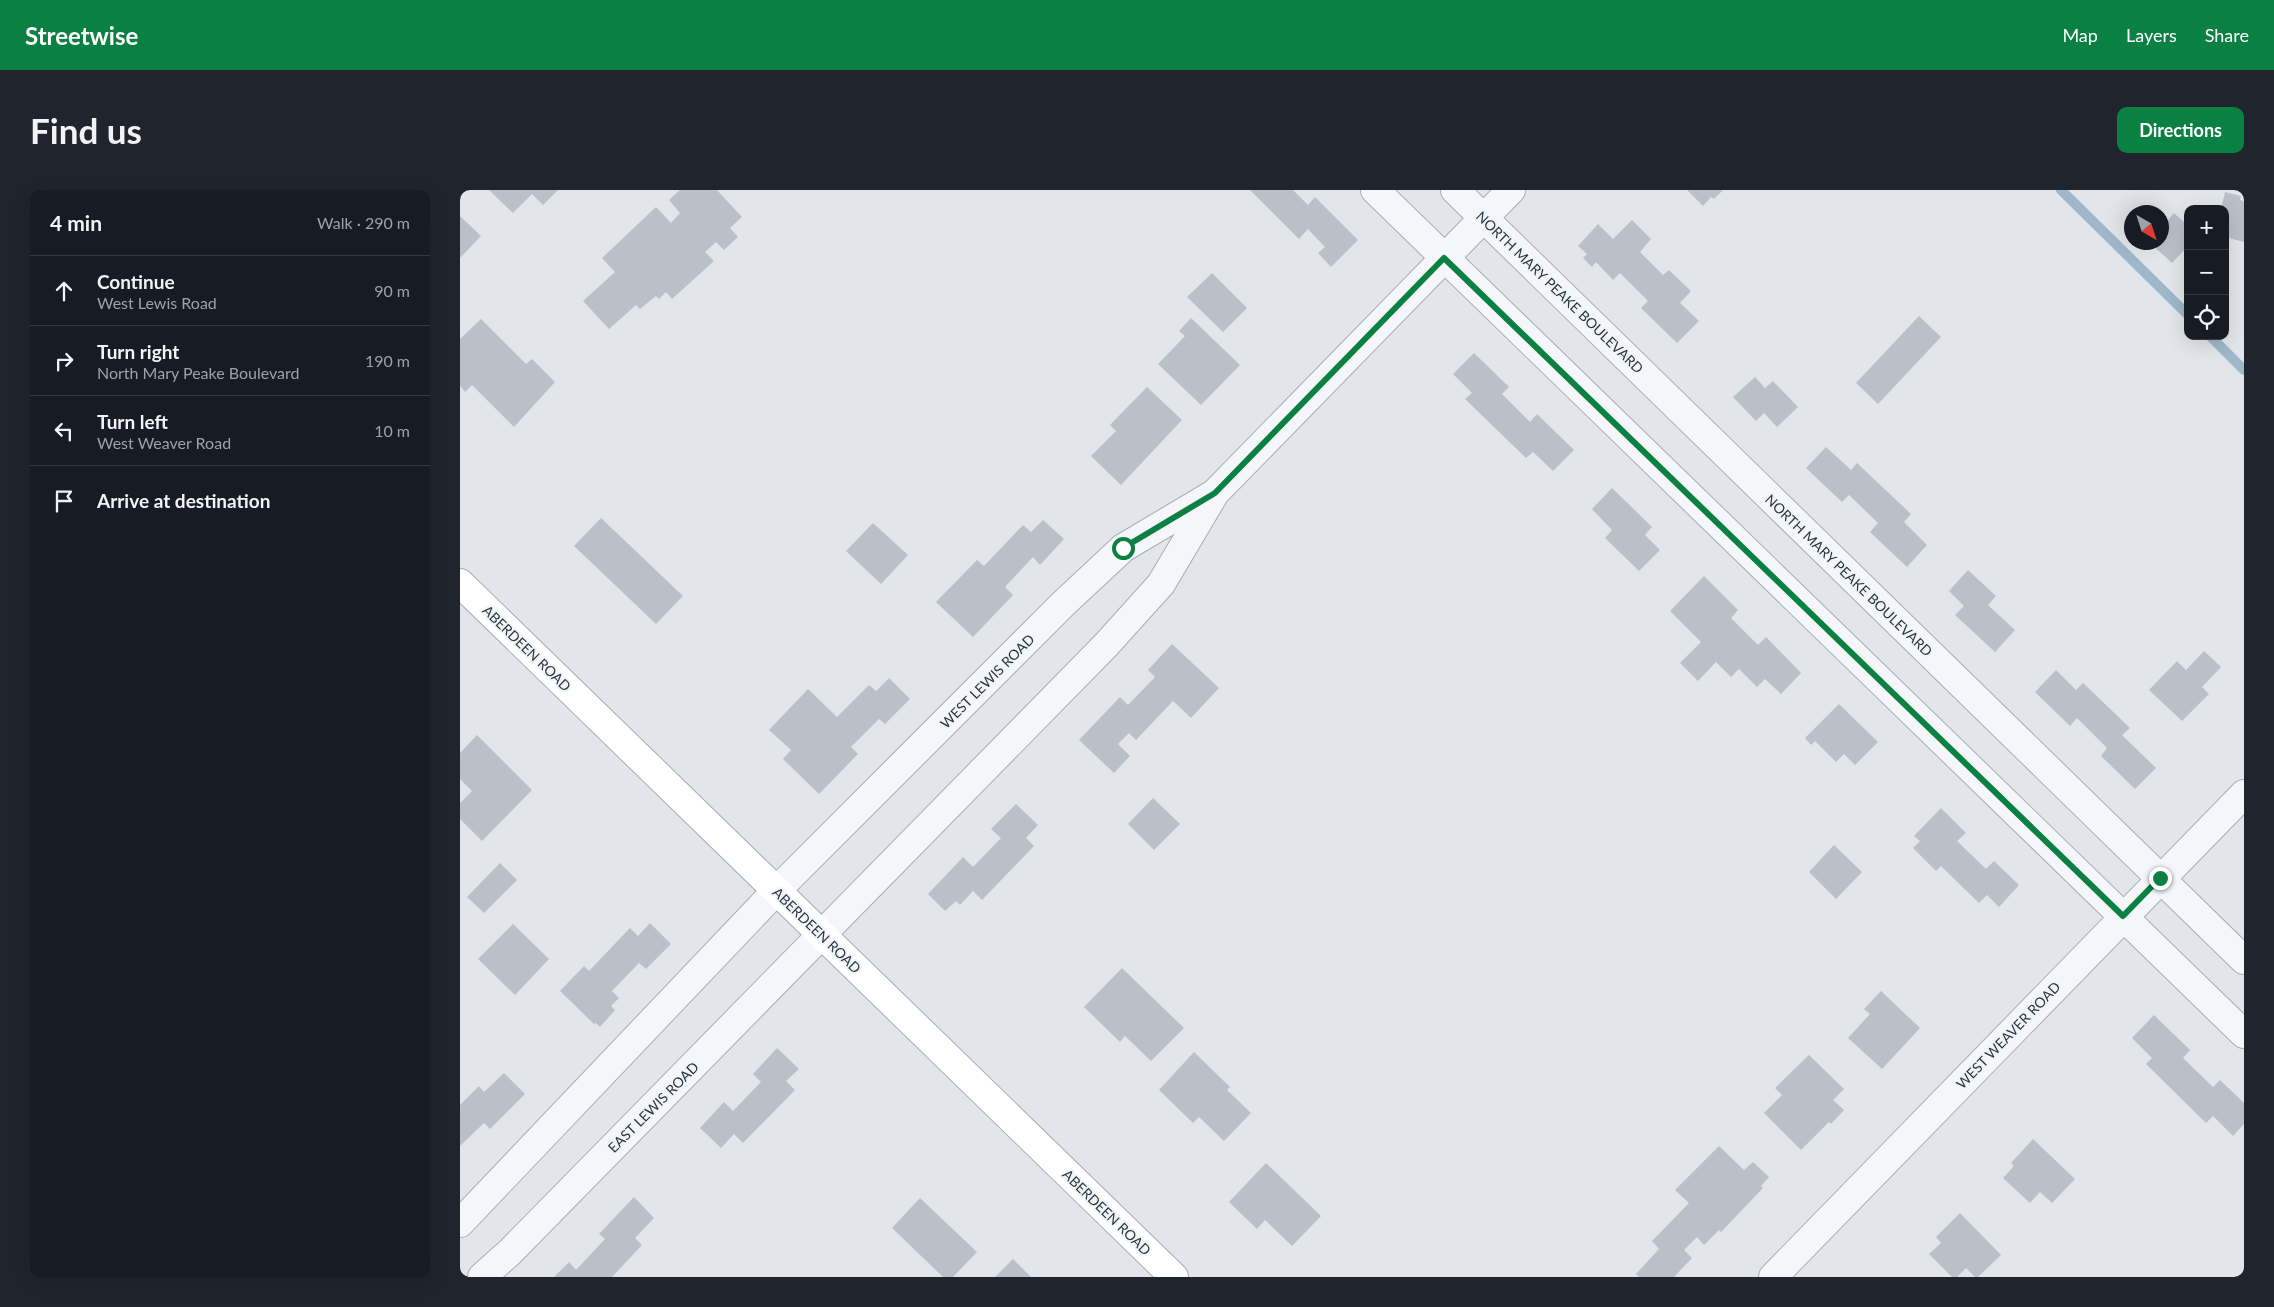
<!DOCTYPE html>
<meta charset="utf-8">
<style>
:root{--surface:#171b24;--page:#20242c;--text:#f1f3f6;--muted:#9ea1a6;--line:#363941;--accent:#0b8043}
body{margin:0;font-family:Lato,sans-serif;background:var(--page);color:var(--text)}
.controls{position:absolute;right:15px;top:15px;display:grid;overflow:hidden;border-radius:10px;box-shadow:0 5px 20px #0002}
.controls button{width:45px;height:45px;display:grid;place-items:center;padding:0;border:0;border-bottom:1px solid var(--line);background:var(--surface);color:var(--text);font:25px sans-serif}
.compass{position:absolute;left:1664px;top:15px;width:45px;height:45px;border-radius:50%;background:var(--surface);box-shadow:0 5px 20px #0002;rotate:141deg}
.stop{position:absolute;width:15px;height:15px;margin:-11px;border:4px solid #0b8043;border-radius:50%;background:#fff}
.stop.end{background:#0b8043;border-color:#fff;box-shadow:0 1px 5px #0008}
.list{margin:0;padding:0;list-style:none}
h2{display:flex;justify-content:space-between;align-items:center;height:65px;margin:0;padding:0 20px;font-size:21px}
h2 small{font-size:16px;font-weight:400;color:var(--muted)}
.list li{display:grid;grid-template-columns:32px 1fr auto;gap:15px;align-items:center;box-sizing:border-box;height:70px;padding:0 20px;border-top:1px solid var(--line)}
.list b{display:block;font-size:19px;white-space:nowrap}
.list p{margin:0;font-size:16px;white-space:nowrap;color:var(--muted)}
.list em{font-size:16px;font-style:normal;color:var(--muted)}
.icon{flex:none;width:28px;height:28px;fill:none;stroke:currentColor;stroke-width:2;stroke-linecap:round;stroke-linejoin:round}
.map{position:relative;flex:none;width:1784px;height:1087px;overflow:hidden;border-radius:10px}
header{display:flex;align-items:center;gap:30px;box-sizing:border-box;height:70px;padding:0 25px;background:var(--accent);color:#fff}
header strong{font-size:24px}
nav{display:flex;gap:28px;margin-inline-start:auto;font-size:18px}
.intro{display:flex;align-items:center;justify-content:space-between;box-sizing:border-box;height:120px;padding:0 30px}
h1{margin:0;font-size:35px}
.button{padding:12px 22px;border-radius:10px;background:var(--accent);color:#fff;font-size:18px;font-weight:700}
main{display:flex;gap:30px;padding:0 30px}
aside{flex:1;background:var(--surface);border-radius:10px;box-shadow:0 5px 20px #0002}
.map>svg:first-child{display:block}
</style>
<header>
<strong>Streetwise</strong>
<nav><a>Map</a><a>Layers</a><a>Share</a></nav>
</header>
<div class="intro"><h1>Find us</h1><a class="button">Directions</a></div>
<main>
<aside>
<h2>4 min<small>Walk · 290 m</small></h2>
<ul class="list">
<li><svg class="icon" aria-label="ahead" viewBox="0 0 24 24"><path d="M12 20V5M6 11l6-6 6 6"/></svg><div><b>Continue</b><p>West Lewis Road</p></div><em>90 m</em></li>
<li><svg class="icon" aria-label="right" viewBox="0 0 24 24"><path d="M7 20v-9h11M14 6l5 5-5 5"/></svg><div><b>Turn right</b><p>North Mary Peake Boulevard</p></div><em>190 m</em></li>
<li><svg class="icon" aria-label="left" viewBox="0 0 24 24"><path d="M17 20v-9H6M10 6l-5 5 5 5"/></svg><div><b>Turn left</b><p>West Weaver Road</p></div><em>10 m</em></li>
<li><svg class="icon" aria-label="arrive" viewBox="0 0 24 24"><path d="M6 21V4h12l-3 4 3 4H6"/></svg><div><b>Arrive at destination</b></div></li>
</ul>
</aside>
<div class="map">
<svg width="1784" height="1087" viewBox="0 0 1784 1087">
<rect width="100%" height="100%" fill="#e2e6ea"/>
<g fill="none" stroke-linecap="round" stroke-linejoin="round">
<path stroke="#9eb7c9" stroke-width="10" d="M1601,0L1728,125
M1750,146L1784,180"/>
</g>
<path fill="#b9c0c7" d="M29,0H98L83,15L72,4L53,23Z
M220,0H257L282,27L270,38L278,47L264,60L256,52L245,62L254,71L212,109L206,102L199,109L196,106L180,119L176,115L149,139L123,111L155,82L142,68L196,17L211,33L220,23L209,10Z
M790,0H833L848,15L855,7L898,50L871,77L858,63L865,57L848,39L839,49Z
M1227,0H1263L1254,9L1251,7L1243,16Z
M1765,2L1781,6L1780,10L1784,11V52L1765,47V19H1761Z
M1714,23L1728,36V56L1712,73L1689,52H1702V37Z
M0,26L21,46L0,68Z
M1172,30L1191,49L1180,62L1203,85L1209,80L1231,101L1220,113L1239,131L1217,153L1181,118L1188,111L1160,83L1153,90L1136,72L1132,77L1123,68L1127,64L1118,56L1138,34L1153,49Z
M752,83L787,118L763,142L727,107Z
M1459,126L1481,147L1418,214L1396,193Z
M731,128L780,175L741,215L698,174L725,146L719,141Z
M21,129L66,174L72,169L95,192L54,237L12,195L5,202L0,196V149Z
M1014,163L1049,197L1042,204L1070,232L1077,224L1114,260L1093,281L1073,262L1066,268L1005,209L1012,203L993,184Z
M1295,187L1305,198L1313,191L1338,217L1317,237L1304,223L1296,231L1273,207Z
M687,197L722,230L661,295L631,266L656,241L650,235Z
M1366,257L1391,280L1397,273L1451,324L1444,332L1467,355L1447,377L1410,342L1418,333L1389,305L1382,312L1346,278Z
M1152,298L1192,337L1185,345L1200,360L1179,381L1145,348L1152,340L1132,319Z
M141,328L223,406L196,434L114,356Z
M583,330L604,349L580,375L573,367L545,397L553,405L513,447L476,412L517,370L524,376L563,335L571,342Z
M413,333L448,365L421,394L386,361Z
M1508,380L1536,406L1528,415L1555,440L1535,462L1495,425L1504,416L1489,401Z
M1244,386L1278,420L1271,428L1298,455L1306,447L1341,483L1321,504L1305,489L1297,497L1279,479L1271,487L1256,472L1238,491L1220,473L1241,452L1210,421Z
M712,454L759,498L731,528L713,511L676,550L669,543L658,554L670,566L654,583L619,550L660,507L668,515L695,487L688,480Z
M1744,461L1761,477L1742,497L1749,504L1722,531L1689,500L1717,471L1726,480Z
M1596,480L1616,500L1623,493L1670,538L1662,545L1696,578L1675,599L1641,566L1647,558L1617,528L1610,536L1575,502Z
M429,488L450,509L425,534L419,529L391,557L398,564L359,604L323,569L331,560L309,540L348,499L377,527L409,495L416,501Z
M1379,514L1418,552L1395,575L1384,564L1376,572L1355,551L1351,555L1345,548Z
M17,545L72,600L22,651L0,629V613L12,601L0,589V563Z
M693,608L720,634L694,660L668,634Z
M556,614L578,635L566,648L574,656L522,710L513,701L500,715L496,711L485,721L468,704L503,667L513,677L541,648L531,639Z
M1481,618L1506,643L1497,651L1526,679L1534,671L1559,695L1539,717L1527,705L1519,713L1481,676L1476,681L1453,658L1460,651L1454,646Z
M1374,655L1402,682L1376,709L1349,682Z
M40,673L57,690L24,723L7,707Z
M190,733L211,754L186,779L179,773L152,801L159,808L151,816L155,820L140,837L136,833L134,834L100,801L124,776L129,781L170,738L178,746Z
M53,734L89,769L55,805L18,769Z
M662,778L724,838L691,871L665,846L660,852L624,817Z
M1421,801L1460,838L1422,879L1388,848L1410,824L1404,819Z
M1694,825L1730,860L1723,868L1753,897L1760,890L1784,913V934L1773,946L1753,926L1746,933L1686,874L1692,868L1672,848Z
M317,858L339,879L326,891L335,900L283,953L274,944L261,958L240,938L264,912L273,921L301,892L293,884Z
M734,862L770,897L767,900L791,923L764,951L739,927L733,933L699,900Z
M1349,865L1384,899L1373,910L1384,920L1371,934L1369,932L1341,960L1304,923L1322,905L1315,898Z
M44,883L65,904L30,939L24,933L0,956V915L19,896L24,902Z
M1573,949L1615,989L1592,1013L1580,1002L1570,1013L1543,988L1554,976L1551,973Z
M1259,956L1284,980L1293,972L1309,987L1301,996L1303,998L1261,1042L1259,1040L1244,1055L1237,1047L1224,1060L1232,1068L1214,1087H1179L1176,1084L1199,1059L1192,1051L1229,1013L1215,1000Z
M806,973L861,1026L832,1056L805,1030L797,1039L769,1012Z
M174,1007L194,1028L175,1048L182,1055L152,1087H94L109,1072L116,1080L145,1049L139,1044Z
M460,1008L517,1062L493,1087H483L432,1038Z
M1500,1023L1541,1065L1518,1087H1515L1506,1078L1497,1087H1492L1469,1064L1481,1053L1476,1047Z
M553,1069L571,1087H535Z"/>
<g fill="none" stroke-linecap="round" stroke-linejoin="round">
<g stroke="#a7adb4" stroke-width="30">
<path id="minor" d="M915,0L1784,844
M995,0L1784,770
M0,1033L316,701L603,414L663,358L752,305
M22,1087L50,1062L646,455L701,394L755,303L1051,0"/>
</g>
<g stroke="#a7adb4" stroke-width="30">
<path id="tertiary" d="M1313,1087L1784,604"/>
</g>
<g stroke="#a7adb4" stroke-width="30">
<path id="secondary" d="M0,393L714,1087"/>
</g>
<use href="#minor" stroke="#f5f6f9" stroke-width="28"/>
<use href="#tertiary" stroke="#f5f6f9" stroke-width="28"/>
<use href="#secondary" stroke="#fff" stroke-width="28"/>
</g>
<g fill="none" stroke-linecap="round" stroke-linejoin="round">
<path stroke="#0b8043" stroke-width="6" d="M663,358L755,303L984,68L1663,726L1700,688"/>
</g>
<g text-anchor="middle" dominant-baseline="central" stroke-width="4.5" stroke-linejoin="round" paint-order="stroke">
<g font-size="14" fill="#2a3542" stroke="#f2f5f8">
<text transform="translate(1100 102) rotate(44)">NORTH MARY PEAKE BOULEVARD</text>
<text transform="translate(1389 385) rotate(44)">NORTH MARY PEAKE BOULEVARD</text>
<text transform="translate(67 458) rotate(44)">ABERDEEN ROAD</text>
<text transform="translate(527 491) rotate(-45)">WEST LEWIS ROAD</text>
<text transform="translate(357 740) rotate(44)">ABERDEEN ROAD</text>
<text transform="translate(1548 845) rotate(-46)">WEST WEAVER ROAD</text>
<text transform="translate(193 917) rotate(-45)">EAST LEWIS ROAD</text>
<text transform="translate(647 1022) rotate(44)">ABERDEEN ROAD</text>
</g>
</g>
</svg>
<div class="controls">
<button>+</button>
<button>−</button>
<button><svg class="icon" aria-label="locate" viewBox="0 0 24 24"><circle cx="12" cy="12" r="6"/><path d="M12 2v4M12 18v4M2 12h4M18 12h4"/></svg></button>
</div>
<svg class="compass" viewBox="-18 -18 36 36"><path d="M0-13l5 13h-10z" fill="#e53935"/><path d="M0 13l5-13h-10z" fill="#9ea1a6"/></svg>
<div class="stop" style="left:663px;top:358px"></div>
<div class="stop end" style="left:1700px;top:688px"></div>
</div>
</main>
